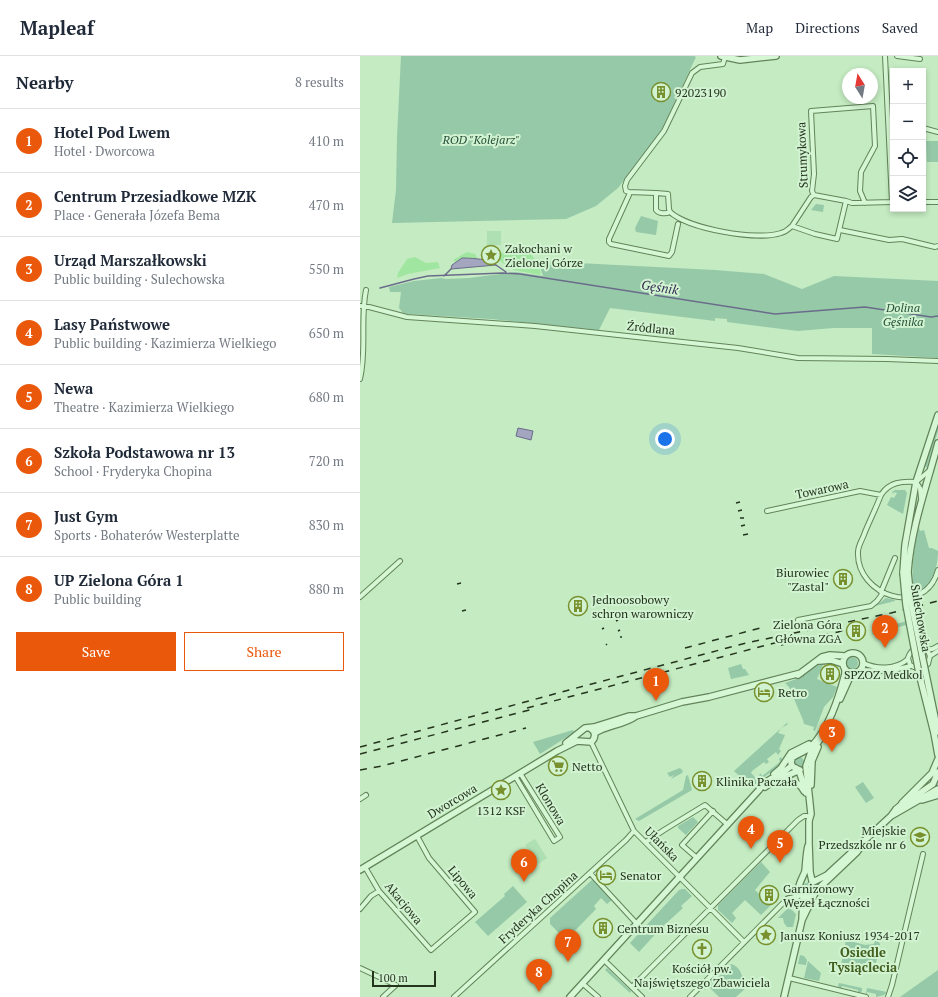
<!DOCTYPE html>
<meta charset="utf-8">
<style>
:root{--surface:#fff;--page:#f6f6f7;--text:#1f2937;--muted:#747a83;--line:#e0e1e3;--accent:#ea580c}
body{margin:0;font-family:"PT Serif",serif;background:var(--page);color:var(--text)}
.controls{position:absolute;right:12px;top:12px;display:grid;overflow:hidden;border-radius:0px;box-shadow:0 2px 6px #0003}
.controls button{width:36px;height:36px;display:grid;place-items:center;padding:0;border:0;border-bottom:1px solid var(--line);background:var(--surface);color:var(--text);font:20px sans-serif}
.compass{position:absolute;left:482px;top:12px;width:36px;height:36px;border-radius:50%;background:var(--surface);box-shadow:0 2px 6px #0003;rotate:349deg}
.scale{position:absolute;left:12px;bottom:10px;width:64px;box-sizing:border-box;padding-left:4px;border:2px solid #24341d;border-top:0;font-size:11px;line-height:14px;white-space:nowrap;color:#24341d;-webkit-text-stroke:3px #d2f3d1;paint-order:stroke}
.you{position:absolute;left:305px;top:383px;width:14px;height:14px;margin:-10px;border:3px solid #fff;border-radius:50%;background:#1a73e8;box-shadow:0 0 0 6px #1a73e833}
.badge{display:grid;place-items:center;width:26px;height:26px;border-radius:50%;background:var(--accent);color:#fff;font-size:13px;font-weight:700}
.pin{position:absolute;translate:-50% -33px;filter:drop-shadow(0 1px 2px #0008)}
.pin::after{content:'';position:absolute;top:21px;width:14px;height:12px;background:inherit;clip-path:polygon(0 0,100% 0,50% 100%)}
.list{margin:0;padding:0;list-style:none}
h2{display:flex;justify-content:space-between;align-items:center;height:52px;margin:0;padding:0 16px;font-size:17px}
h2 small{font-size:13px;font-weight:400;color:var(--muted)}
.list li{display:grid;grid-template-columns:26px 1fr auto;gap:12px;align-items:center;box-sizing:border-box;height:64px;padding:0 16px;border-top:1px solid var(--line)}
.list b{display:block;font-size:15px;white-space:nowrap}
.list p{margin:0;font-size:13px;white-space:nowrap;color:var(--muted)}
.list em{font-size:13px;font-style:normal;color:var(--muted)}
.actions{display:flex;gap:8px;padding:12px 16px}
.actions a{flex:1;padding:9px 0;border:1px solid var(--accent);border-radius:0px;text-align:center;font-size:14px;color:var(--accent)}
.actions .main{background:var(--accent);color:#fff}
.icon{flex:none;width:22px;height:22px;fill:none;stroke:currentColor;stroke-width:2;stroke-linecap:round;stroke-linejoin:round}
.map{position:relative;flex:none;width:578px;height:941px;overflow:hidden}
header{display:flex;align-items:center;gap:24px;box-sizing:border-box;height:56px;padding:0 20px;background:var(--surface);border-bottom:1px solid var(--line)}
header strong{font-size:19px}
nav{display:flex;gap:22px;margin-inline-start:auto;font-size:14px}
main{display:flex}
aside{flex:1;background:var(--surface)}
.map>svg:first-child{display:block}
</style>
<header>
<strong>Mapleaf</strong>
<nav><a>Map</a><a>Directions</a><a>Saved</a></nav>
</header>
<main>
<aside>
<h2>Nearby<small>8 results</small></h2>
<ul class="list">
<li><span class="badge">1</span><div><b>Hotel Pod Lwem</b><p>Hotel · Dworcowa</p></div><em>410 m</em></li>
<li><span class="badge">2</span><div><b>Centrum Przesiadkowe MZK</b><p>Place · Generała Józefa Bema</p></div><em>470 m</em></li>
<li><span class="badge">3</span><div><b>Urząd Marszałkowski</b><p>Public building · Sulechowska</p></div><em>550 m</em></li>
<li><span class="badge">4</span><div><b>Lasy Państwowe</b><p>Public building · Kazimierza Wielkiego</p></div><em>650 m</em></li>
<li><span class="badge">5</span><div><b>Newa</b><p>Theatre · Kazimierza Wielkiego</p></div><em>680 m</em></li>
<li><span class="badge">6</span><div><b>Szkoła Podstawowa nr 13</b><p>School · Fryderyka Chopina</p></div><em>720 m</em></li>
<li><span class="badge">7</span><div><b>Just Gym</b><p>Sports · Bohaterów Westerplatte</p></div><em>830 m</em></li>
<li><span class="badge">8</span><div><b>UP Zielona Góra 1</b><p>Public building</p></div><em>880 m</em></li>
</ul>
<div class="actions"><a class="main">Save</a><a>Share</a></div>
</aside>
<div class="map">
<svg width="578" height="941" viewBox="0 0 578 941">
<rect width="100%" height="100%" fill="#c4ebc1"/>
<path fill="#afe0b3" d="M127,175H141V189H127Z
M175,783L187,802L178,808L165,789Z"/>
<path fill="#96c9a8" d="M41,0H334L336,1L301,75L258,132L236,150L206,163L32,167L36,134L37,81Z
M566,85H578V106H567Z
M456,148L464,149L463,156L451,154Z
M281,160L298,165L296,179L276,176L275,172Z
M178,205L355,214L404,218L442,233L474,220L578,225V302L512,298V272H473L438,275L367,266V263L355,262V265L250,252L239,274L131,263L48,258L43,257L39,252L41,236H30L29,231L54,225L81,222L86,223L109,222L155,216L183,220Z
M578,367V375L567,411L563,410Z
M535,434H545L547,437L543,458L527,449L531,441L534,442L537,437L534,436L533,438L532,436Z
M559,471L560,475L564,474L569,492H572L578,495C578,512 572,532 554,538C551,515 553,494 559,471Z
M526,542L535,544V545L515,550Z
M558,562V566L512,578V577L532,571V569Z
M486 607a6 6 0 1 1 12 0a6 6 0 1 1-12 0Z
M466,605L465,609H463L457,623L477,631L473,641L464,651L455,675L453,674L454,671L444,668L443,664L429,631L425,627L439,622L460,607Z
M381,608L383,613H385L389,619L371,623L368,612Z
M428,666L427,669L421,672L418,677L425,679L419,693L421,695L418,699L416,696L407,703L409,706L406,708L404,706L392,715L391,717L394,720L397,727L392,732L374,715Z
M213,674L214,676L210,679L180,698L173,686Z
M421,701L423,704L417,711L402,723L400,720L399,722L400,717L402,720L420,706L419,703Z
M434 706a5 5 0 1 1 10 0a5 5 0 1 1-10 0Z
M320,712L323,715L322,717L311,723L314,719L310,721L307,717Z
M328,719L332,734L279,765L275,763L323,734L326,720Z
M503,726L514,742L506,747L495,731Z
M333,761L338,766L326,779L318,772V770Z
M401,806L410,816L395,834L411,849L401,859L385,844L372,857L376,862L372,867L358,854V849Z
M233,823L253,843L247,848L241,842L234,850L236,853L206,884L190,868V862Z
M442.5 832a5.5 5.5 0 1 1 11 0a5.5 5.5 0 1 1-11 0Z
M153,830L167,846L128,880L115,866L145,840L144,838Z
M322,833H325L332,840L321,850L323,852L301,872L279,896L270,887L319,834Z
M429,851L436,858L433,871H427L424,867L423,862H418Z
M516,881L520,888L516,907L512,906L509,917L481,909L486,884L505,889L514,888Z
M440,899L444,900L447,904L446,909L438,908Z
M448,905L461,917L459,925L444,922Z
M366,908L367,910L345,934L343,932Z
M371,908C384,912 380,923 388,930L376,941H359L349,931Z
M247,912L271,935L270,937L245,914Z
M578,914V941H540Z
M479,927L502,932V935L501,936L498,937V934L482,930L481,933L478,930Z
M507,932L527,936L524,939L516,941V938L507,936V938H506Z"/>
<path fill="#a1e6a0" d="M137,195L143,197H170L177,206L181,217L180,219L153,214L152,209L144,208L136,202Z
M107,196L115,198L118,203L106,202L95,206L93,204Z
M55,201L66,207L78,206L80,212L48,218L37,222L38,217L47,203Z"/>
<path fill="#a4a5be" stroke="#6b6c8b" d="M102,202C109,202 133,203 136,209L91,213L92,209Z
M158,372L173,375L171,384L156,380Z"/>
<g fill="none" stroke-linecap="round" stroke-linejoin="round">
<path stroke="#6b6c8b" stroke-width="1.5" d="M136,209L146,216
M84,220L91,213
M20,232L54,223L68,220L143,217L160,218L415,258L505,251L571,261L578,260"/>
<g stroke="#63845a" stroke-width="6">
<path id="minor" d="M525,0L532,146
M537,0L560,3
M365,1L363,8L340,11L332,17L304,75L267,124L265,130L266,135L269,136L296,137V154C299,158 306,158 310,156C329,173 397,185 421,177C426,176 428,173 432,170L455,178L477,183L486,145L492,147L533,146
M563,72L578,76
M296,137L308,138L309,153L310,156
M269,139L249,183V186L251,188L309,200L312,196L318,168
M454,139L452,135L454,118L451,55L513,50L515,90L501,116L500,135L505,147
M563,146H578
M432,170L451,141L454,139L486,145
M480,174L529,184L542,183L575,191L578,190
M0,250L9,251L47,261L175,270L378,292L438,302L527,303L578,305
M0,323C7,294 0,263 6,234
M569,415L556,426C542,425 529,426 521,439C516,452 510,464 505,476C503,483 498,489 498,496C496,540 565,563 578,514
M556,426L560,432L561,442
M407,455L500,435L521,439
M521,536L535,502
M0,541L40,505
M438,564L511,550L517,545L523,537
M567,593L570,600L568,608C563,612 556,613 550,609L548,602C552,590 558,593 568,593C571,594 575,592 578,590
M570,600L578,595
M503,607C516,613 536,614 548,603
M500,614L529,615L551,610
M231,686L274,775L384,886
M155,720L194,785L200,781L160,717
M0,743L6,739
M286,786L304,774L345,749L368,769
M337,802L322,789L353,755
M5,811L19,835L71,894L115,856L69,802L57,780
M230,817L277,868
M0,853L11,840L19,835
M244,904L282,941
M0,912L36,929L23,941
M429,922L506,941
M222,927L238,941
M272,931L438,764L444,760H447
M94,941L266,784L274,775
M330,941L424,846L427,843L442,839
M528,941L532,929L563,798"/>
</g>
<g stroke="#63845a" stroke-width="8">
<path id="tertiary" d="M361,0L380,4L416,0
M548,516C551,472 567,429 578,387
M543,517L545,489L556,426L578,359
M483 607a10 10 0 1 1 20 0a10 10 0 1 1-20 0Z
M460,605L471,604L483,608
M438,619L462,601L470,599L485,600
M480,643L489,623L494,617
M235,677C247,669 264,669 276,660
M574,677L578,699
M206,687L225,672L234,671L269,660H276L322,646L349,641L441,617
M439,714L432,710L431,707L432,702C438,697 445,696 451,691C469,672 478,644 485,618V614
M439,714L446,737
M414,718L421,712L431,697L449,688
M417,727C429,723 438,724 444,735
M451,729L452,705L458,691
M405,731L412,726L440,714
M562,744L578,739
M542,747L572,717L578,703
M531,760L536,753L541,749L550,744L573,728L578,716
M448,790C446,798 446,806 445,815C443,822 433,835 443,840C447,842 449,841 452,839
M0,814L197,695L217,685L231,686C236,682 236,676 230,672
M452,825L450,816L449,788V765L451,758L446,710L451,696L461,682
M453,826L467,819L531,760L578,733
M429,843L438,845L442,850
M442,864L456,835L497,796L502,789
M210,941L399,734C407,721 422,720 432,709
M424,941L442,864L443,840"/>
</g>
<use href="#minor" stroke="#d6f7d4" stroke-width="4"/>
<use href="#tertiary" stroke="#d6f7d4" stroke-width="5.5"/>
<path stroke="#24341d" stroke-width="1.5" stroke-dasharray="7 7" stroke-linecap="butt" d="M376,447L380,446
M378,455L382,454
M380,462H384
M381,470L385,469
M383,479L388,478
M97,528L101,527
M102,555L106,554
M255,558H257
M240,561H241
M256,565L258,564
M242,573L244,572
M258,575L260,574
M260,581H262
M246,589L247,588
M421,589L478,576L502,568
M325,592L404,571
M167,652L426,584
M0,691L209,634L386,587L531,557L578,545
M0,698L173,653
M0,714L22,710L166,672"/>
<g stroke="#63845a" stroke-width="8" stroke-linecap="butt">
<path id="tertiary-bridge" d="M548,516L551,546L578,676
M543,517L546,549L559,617L574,677"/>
</g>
<use href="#tertiary-bridge" stroke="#d6f7d4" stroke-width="5.5"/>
</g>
<defs>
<g id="building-ring" transform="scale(1)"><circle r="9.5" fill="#d2f3d1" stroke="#78902d" stroke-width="1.5"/><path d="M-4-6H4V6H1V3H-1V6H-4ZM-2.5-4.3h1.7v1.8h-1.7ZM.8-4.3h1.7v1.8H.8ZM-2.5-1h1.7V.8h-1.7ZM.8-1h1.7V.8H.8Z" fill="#78902d"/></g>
<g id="sight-ring" transform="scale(1)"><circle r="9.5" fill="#d2f3d1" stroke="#78902d" stroke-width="1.5"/><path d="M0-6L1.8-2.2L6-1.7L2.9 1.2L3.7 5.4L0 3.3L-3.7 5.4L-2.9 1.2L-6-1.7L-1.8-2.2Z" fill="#78902d"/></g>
<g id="hotel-ring" transform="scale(1)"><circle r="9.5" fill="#d2f3d1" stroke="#78902d" stroke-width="1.5"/><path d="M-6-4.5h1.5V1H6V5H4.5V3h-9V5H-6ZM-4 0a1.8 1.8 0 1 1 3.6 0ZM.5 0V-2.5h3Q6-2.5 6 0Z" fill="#78902d"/></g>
<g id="supermarket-ring" transform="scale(1)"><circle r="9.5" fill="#d2f3d1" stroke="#78902d" stroke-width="1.5"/><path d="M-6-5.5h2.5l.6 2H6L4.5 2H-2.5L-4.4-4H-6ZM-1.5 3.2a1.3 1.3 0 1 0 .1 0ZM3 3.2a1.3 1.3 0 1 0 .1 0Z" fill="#78902d"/></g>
<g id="school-ring" transform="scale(1)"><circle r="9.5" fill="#d2f3d1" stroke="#78902d" stroke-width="1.5"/><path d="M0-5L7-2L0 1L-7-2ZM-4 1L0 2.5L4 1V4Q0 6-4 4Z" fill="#78902d"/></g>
<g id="church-ring" transform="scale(1)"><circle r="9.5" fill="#d2f3d1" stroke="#78902d" stroke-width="1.5"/><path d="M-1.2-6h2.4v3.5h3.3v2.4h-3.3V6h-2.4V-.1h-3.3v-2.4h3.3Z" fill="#78902d"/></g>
</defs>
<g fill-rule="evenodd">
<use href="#building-ring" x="301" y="36"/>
<use href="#sight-ring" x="131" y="199"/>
<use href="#building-ring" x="483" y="523"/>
<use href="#building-ring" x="218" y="550"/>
<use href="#building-ring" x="496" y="575"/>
<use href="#building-ring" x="470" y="618"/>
<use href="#hotel-ring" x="404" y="636"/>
<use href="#supermarket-ring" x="198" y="710"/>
<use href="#building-ring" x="342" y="725"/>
<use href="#sight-ring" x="141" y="734"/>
<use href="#school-ring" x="560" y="781"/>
<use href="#hotel-ring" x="246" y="819"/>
<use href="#building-ring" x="409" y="839"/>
<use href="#building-ring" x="243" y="872"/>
<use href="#sight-ring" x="406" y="879"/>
<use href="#church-ring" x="342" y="893"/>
</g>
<g text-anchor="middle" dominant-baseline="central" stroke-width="4" stroke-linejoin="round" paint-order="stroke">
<g font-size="12" fill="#24341d" stroke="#d2f3d1" text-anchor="start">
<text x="315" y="36">92023190</text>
<text x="145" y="192">Zakochani w<tspan x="145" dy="14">Zielonej Górze</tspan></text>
<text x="469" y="516" text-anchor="end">Biurowiec<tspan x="469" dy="14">"Zastal"</tspan></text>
<text x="232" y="543">Jednoosobowy<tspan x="232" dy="14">schron warowniczy</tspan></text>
<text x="482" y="568" text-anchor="end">Zielona Góra<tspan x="482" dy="14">Główna ZGA</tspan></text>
<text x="484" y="618">SPZOZ Medkol</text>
<text x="418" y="636">Retro</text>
<text x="212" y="710">Netto</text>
<text x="356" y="725">Klinika Paczała</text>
<text x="141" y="754" text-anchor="middle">1312 KSF</text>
<text x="546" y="774" text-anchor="end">Miejskie<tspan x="546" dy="14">Przedszkole nr 6</tspan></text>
<text x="260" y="819">Senator</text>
<text x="423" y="832">Garnizonowy<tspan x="423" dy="14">Węzeł Łączności</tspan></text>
<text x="257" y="872">Centrum Biznesu</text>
<text x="420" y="879">Janusz Koniusz 1934-2017</text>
<text x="342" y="912" text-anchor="middle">Kościół pw.<tspan x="342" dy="14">Najświętszego Zbawiciela</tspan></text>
</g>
<g font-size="12" font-style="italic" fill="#25503a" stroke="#d2f3d1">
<text x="121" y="83">ROD "Kolejarz"</text>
<text x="543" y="251">Dolina<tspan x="543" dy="14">Gęśnika</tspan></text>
</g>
<g font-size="12" fill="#24341d" stroke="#d2f3d1">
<text transform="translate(442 99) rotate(-92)">Strumykowa</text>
<text transform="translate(291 272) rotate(6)">Źródlana</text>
<text transform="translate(462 433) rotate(-12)">Towarowa</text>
<text transform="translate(561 562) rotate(80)">Sulechowska</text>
<text transform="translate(92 745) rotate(-31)">Dworcowa</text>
<text transform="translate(191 748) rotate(59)">Klonowa</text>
<text transform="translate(302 788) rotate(45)">Ułańska</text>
<text transform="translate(103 826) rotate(50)">Lipowa</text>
<text transform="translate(44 847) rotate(50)">Akacjowa</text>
<text transform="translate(178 851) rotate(-42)">Fryderyka Chopina</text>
</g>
<g font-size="13" font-style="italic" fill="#342d53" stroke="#d2f3d1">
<text transform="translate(300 231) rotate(9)">Gęśnik</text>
</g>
<g font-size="13" font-weight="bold" fill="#425f1f" stroke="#d2f3d1">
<text x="503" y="896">Osiedle<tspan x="503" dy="15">Tysiąclecia</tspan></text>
</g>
</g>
</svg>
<div class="controls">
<button>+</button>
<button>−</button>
<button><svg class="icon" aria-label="locate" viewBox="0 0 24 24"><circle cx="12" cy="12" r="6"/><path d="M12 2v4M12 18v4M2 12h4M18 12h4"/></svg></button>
<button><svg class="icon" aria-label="layers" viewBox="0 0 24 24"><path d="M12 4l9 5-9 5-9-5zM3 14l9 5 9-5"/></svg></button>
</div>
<svg class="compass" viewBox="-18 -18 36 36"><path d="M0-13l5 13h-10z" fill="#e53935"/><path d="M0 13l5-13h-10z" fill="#747a83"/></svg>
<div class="scale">100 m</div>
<div class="you"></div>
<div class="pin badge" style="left:296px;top:645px">1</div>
<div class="pin badge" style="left:525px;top:592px">2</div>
<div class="pin badge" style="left:472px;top:696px">3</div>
<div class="pin badge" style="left:391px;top:793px">4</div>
<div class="pin badge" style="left:420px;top:807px">5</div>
<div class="pin badge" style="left:164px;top:826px">6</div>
<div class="pin badge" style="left:208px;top:906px">7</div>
<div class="pin badge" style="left:179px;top:936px">8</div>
</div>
</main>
